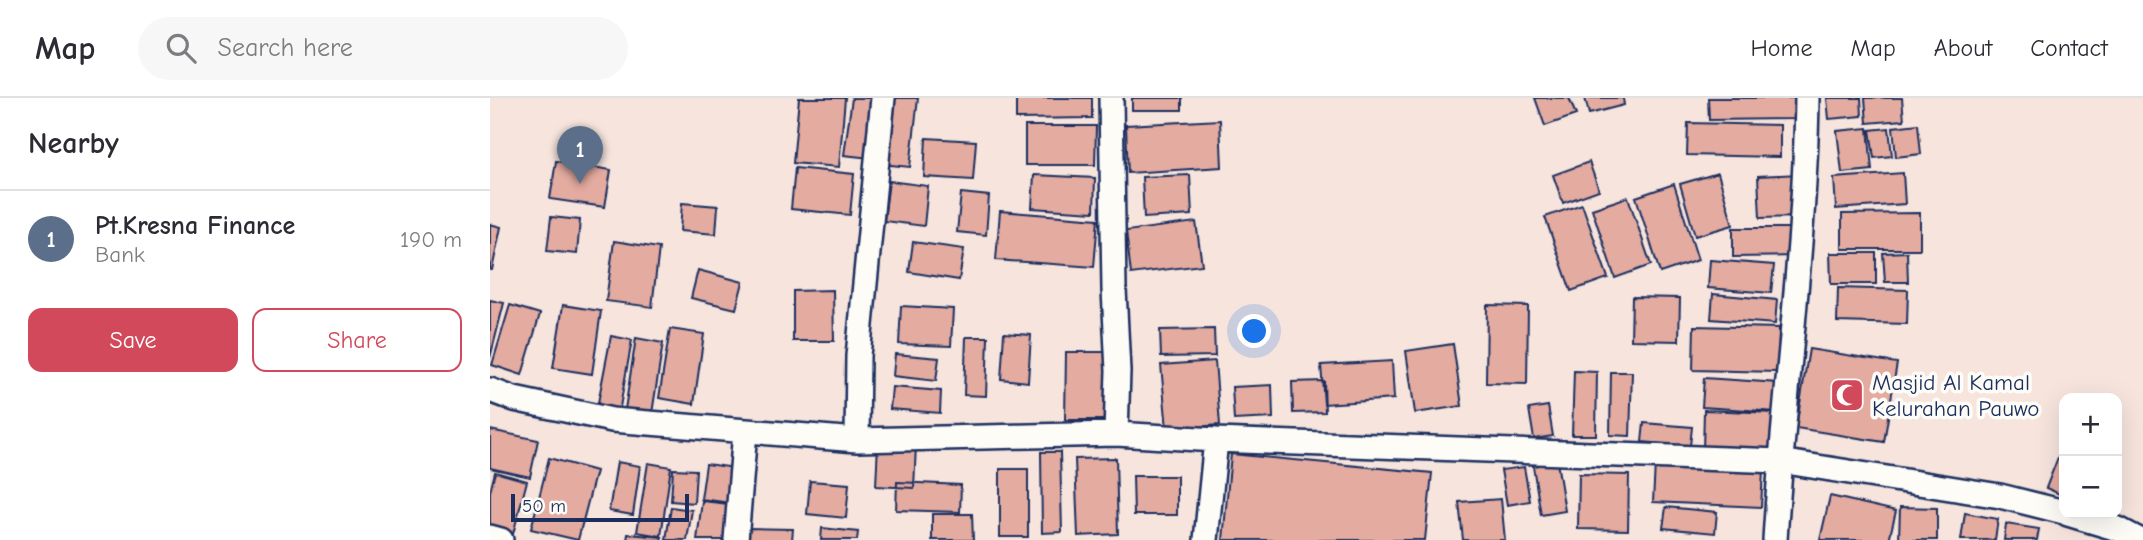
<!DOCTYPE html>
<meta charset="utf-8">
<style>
:root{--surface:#fff;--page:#f7f7f7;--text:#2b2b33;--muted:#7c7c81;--line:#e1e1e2;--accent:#d1495b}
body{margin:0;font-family:"Comic Neue",sans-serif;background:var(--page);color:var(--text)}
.controls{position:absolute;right:21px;bottom:21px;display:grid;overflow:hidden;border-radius:14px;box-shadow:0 7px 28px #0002}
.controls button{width:63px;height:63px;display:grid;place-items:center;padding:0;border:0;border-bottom:2px solid var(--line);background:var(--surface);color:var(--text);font:35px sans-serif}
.scale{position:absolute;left:21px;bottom:18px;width:178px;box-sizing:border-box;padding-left:7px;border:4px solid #1b2f5e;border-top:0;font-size:19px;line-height:24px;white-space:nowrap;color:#1b2f5e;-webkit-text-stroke:5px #fdfcf7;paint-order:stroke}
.you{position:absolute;left:765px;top:234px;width:24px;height:24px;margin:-18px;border:5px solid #fff;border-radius:50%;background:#1a73e8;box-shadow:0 0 0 10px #1a73e833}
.badge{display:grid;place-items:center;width:46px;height:46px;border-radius:50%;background:var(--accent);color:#fff;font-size:23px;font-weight:700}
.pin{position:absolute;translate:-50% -58px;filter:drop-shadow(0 2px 4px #0008)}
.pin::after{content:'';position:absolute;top:37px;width:24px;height:21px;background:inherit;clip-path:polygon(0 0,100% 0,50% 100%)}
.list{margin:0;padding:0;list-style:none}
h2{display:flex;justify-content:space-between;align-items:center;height:91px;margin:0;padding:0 28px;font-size:30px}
h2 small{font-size:23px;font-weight:400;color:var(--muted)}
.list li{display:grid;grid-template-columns:46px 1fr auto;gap:21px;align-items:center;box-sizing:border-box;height:98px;padding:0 28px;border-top:2px solid var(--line)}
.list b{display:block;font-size:26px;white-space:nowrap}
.list p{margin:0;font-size:23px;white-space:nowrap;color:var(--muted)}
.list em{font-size:23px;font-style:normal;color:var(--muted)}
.actions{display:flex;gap:14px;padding:21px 28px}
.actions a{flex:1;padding:16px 0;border:2px solid var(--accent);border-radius:14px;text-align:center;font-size:24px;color:var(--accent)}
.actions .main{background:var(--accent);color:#fff}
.icon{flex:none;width:38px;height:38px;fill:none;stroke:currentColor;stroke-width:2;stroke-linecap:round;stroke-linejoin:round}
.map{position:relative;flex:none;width:1653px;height:442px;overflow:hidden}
header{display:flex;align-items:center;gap:42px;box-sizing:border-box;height:98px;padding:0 35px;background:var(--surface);border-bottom:2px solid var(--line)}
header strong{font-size:33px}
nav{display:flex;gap:38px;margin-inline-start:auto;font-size:24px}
.search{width:490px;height:63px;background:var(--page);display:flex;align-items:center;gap:18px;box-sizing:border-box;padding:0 24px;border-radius:38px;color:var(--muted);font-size:26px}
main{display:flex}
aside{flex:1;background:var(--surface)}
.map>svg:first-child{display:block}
</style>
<header>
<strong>Map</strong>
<div class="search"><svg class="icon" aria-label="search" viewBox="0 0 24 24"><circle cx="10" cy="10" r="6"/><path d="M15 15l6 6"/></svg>Search here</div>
<nav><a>Home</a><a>Map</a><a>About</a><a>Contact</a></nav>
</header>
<main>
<aside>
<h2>Nearby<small></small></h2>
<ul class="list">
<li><span class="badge" style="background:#5c6f8a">1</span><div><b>Pt.Kresna Finance</b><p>Bank</p></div><em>190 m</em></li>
</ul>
<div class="actions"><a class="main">Save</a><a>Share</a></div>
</aside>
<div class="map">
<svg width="1653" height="442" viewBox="0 0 1653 442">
<rect width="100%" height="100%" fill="#f6e4dd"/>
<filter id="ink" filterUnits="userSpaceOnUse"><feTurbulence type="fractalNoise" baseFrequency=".0143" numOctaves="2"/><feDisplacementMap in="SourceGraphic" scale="14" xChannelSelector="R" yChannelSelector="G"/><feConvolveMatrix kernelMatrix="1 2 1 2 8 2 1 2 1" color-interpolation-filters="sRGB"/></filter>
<g filter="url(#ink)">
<path fill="#e4aba0" stroke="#1b2f5e" stroke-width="2" d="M309,0H355L349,69L303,65Z
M362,0H388L380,60L354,57Z
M398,0H428L420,69L391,66Z
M526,0H602V20L526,21Z
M642,0H692V12H642Z
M1045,0H1079L1086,17L1055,28Z
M1095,0H1133L1134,7L1099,16Z
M1218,0H1306V21L1219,22Z
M1337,0H1371L1372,18L1339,21Z
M1375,0H1412L1414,22L1377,25Z
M730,22L732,69L638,75L636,27Z
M1198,25L1290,27V59L1197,57Z
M1428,26L1431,56L1406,59L1403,29Z
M535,28H606L605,67H535Z
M1378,30L1382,72L1352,75L1347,33Z
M1399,30L1402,58L1384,60L1380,32Z
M436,40L486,43L483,82L434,79Z
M66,63L121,72L115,109L60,101Z
M1099,64L1109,92L1073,105L1063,77Z
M305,70L364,76L360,117L301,111Z
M1228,75L1243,127L1205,138L1190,86Z
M1413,75L1415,106L1346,111L1344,80Z
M1309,76L1311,119L1270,120L1268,78Z
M544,77L605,80L604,114L542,110Z
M700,77L702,117L654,120L652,79Z
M399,83L438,88L434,128L394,123Z
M1184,86L1208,162L1170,175L1146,99Z
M471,95L499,98L496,137L467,134Z
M1138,99L1161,167L1125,180L1102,111Z
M192,105L228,108L226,136L190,133Z
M1092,106L1118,180L1081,193L1055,119Z
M510,113L608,121L604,169L506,162Z
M1430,115V151H1352V116Z
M61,119L90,122L87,156L57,153Z
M706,124L712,167L641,176L636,133Z
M0,126L11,129L2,172H0Z
M1243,130H1306V158L1243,159Z
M124,143L169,150L162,209L116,203Z
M423,144L474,151L469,182L419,174Z
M1417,154L1418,184H1395L1393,155Z
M1340,155H1386V186H1341Z
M1220,162L1284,167L1281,195L1218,190Z
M208,172L253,184L246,211L201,200Z
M1348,190L1418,192L1417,226L1347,224Z
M343,192L344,243H303V193Z
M1223,196L1287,202L1285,226L1221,221Z
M1142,199L1190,200L1189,243L1141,242Z
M0,202L14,205L0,260Z
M20,207L50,216L32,277L2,267Z
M73,207L111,213L102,276L63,270Z
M997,207L1038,208L1037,286L996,285Z
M411,208L463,211L461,248L409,246Z
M1204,228L1289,230L1288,274L1203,272Z
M180,231L214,236L204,306L169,300Z
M724,231L725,258L671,259L670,232Z
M514,235L541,237L538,284L511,281Z
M121,238L142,242L128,320L106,315Z
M476,239H498L496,298L474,297Z
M146,240L173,245L161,322L134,318Z
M963,246L972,308L925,315L916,253Z
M1319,251L1407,265L1394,344L1306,330Z
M576,254H627L626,322H575Z
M405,256L449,260L446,283L403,278Z
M725,263L730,327L677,331L671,267Z
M902,263L904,301L834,306L831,267Z
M1084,273L1107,274L1106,337H1082Z
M1121,274H1142L1140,338L1120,337Z
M1214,280L1289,285L1288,314L1212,309Z
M834,283L835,314L803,315L802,284Z
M782,287L783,320L744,322L742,289Z
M402,289L451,293L450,315L400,311Z
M1058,308L1063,338L1044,341L1039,311Z
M1214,312L1285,315L1283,356L1213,353Z
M1154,325L1202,329L1200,348L1152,344Z
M0,332L48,342L40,379L0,370Z
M1574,344V398L1556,390Z
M388,345L426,347L424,390L386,388Z
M551,354H570L572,434L552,435Z
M741,356L942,375L935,442H733Z
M59,360L106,373L88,442L41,431Z
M626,360L628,436L588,438L585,361Z
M127,364L150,368L143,417L119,413Z
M1067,364L1075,413L1051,417L1043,368Z
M158,365L181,369L171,438L147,434Z
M216,366L246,370L241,405L211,401Z
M1165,366L1273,372L1271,409L1163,404Z
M1034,369L1040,403L1017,407L1011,372Z
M183,371L206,372L204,405L181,403Z
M510,371H538V439H510Z
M5,374L37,383L23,436L0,429V394Z
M1089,376L1139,377L1138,432L1088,431Z
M643,378H687V417H644Z
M320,383L359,386L356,420L317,416Z
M407,384L471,387L470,414L406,412Z
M1340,398L1406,413L1399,442H1330Z
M1011,401L1015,442H973L969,404Z
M212,403L239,406L235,442H207Z
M181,409L202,412L197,442H176Z
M1176,409L1227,414L1225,435L1173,430Z
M1410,409L1447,410V442H1409Z
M1475,415L1508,421L1505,442H1471Z
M442,416H482L483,442H442Z
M1516,426L1549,431L1547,442H1514Z
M257,430L303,431L302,442H257Z
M332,430L368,434L367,442H331Z
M138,436L172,439L171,442H137Z"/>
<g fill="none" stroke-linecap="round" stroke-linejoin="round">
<g stroke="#1b2f5e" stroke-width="28">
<path id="street" d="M621,0L624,191L628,273L626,336
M0,292L24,301L122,322L367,342L626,336L726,342L1290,363L1510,398L1574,414
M367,342L368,258L393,0
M1578,416L1628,431L1649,442
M0,439L11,442
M246,442L255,333
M716,442L726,342
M1285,442C1294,294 1315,148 1317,0"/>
</g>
<use href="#street" stroke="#fdfcf7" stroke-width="23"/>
</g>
</g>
<defs>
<g id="mosque-square" transform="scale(1.75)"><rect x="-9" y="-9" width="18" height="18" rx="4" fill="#d1495b" stroke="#fdfcf7"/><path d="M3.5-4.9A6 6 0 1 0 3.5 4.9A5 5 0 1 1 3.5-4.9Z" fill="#fff"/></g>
</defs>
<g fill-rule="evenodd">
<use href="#mosque-square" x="1357" y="297"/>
</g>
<g text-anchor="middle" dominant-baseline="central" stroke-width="7" stroke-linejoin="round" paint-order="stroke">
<g font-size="23" fill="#1b2f5e" stroke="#fdfcf7" text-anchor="start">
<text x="1382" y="284">Masjid Al Kamal<tspan x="1382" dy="26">Kelurahan Pauwo</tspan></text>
</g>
</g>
</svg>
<div class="controls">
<button>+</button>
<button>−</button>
</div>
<div class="scale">50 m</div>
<div class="you"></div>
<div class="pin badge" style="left:90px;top:86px;background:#5c6f8a">1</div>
</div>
</main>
